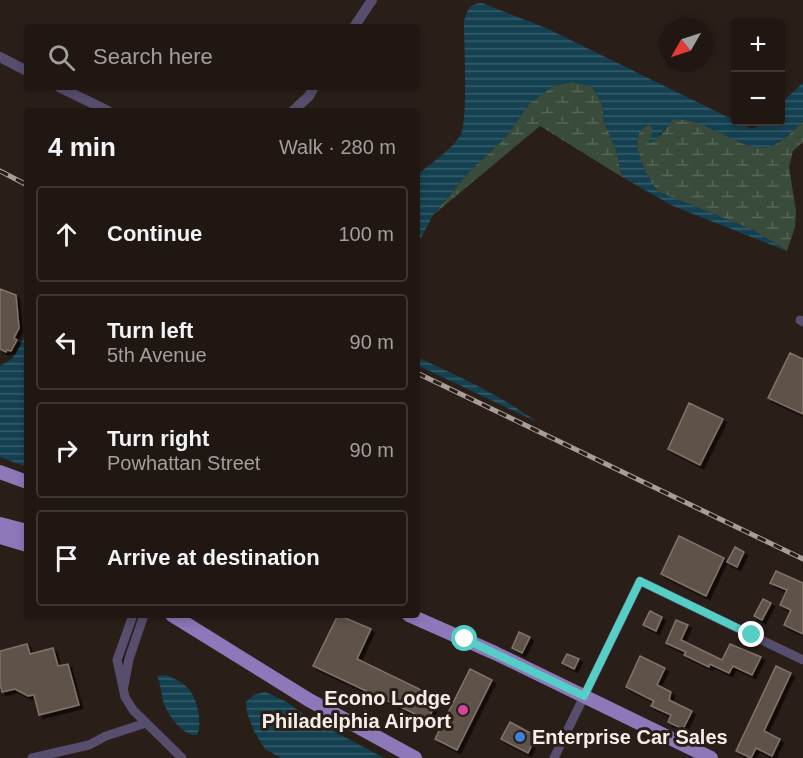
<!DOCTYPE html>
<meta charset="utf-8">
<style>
:root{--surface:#201712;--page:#2d2420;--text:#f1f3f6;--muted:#a29f9f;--line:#3d3632}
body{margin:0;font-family:Helvetica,sans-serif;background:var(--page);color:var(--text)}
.controls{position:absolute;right:18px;top:18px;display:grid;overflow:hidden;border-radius:6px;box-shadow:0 3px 9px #0003}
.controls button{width:54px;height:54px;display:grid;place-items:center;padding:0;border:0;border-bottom:2px solid var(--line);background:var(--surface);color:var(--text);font:30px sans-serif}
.compass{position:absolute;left:659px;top:18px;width:54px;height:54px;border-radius:50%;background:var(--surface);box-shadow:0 3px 9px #0003;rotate:231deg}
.stop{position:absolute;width:18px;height:18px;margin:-14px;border:4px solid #55cec6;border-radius:50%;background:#fff}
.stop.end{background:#55cec6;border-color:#fff;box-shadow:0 2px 6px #0008}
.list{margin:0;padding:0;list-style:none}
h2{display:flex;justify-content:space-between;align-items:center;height:78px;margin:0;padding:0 24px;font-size:26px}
h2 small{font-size:20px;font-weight:400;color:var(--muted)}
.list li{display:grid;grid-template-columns:39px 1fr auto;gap:18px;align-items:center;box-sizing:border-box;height:96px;margin:0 12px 12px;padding:0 12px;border:2px solid var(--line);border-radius:6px}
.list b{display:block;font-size:22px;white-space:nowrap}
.list p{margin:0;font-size:20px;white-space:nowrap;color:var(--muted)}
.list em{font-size:20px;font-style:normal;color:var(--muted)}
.icon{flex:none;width:33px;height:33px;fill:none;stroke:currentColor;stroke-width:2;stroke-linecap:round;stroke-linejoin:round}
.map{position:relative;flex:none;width:803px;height:758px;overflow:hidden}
.search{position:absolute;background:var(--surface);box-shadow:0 3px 9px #0003;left:24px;top:24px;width:396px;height:66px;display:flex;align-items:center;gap:15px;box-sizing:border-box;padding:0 21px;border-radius:6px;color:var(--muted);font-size:22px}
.panel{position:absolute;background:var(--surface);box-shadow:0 3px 9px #0003;left:24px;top:108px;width:396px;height:510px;border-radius:6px}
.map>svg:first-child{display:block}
</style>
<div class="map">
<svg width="803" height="758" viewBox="0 0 803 758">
<defs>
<pattern id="wetland-marsh" width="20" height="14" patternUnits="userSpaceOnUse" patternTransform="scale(1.5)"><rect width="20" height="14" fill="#394b3a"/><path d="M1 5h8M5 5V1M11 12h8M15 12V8" fill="none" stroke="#566556"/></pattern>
<pattern id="water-rules" width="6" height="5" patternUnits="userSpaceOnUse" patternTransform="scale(1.5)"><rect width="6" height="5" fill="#144151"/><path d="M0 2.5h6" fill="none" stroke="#375d6a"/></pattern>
<filter id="shadow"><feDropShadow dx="3.5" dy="3.5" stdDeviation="0" flood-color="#0009"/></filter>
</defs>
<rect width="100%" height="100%" fill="#2a1f18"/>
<path fill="url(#wetland-marsh)" d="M572,82L591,86L602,102L604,122L616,150L622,177L540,126L433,215L469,172L505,138L529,104L553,86Z
M673,119C704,116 746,155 769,147C782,143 793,130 803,122V142L793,151L789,167L796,211L795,227L787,251L753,230L659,192C647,180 623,133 649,125L653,129V134L650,139L661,135Z"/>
<path fill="url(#water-rules)" d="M482,3L546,28L752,129L765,122H780L781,103L803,83V122C793,130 782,143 769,147C745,155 704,115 673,120L653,142L649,143L653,129L649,125C623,133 647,180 659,192L753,230L787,251L673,206L622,177L616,150L604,122L602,102L591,86L572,82L553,86L529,104L505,138L469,172L433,215L417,246V175C429,165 454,148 461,134C468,119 464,42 464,22C467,10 469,4 482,3Z
M27,332V467L0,457V366L12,359Z
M417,357C458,376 500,395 537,422L417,365Z
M167,675C174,679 182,682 188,688C197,698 203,723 197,735C184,737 168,715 164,704C161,694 161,684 157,676Z
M265,692L285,701L309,718L384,758H281L265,749L254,731L247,713L246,702L254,695Z"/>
<path fill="#5f5249" stroke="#81736a" stroke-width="1.5" filter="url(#shadow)" d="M0,289L16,295L19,328L14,338L17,340L11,351L7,350L6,352L0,349Z
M790,353L803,359V414L768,398Z
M689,403L723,419L700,465L668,449Z
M679,536L724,558L706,596L661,574Z
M735,547L744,552L737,567L727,562Z
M776,571L803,583V634L784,625L791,610L780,605L787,590L770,583Z
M763,599L771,603L762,620L754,616Z
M650,611L662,617L656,631L643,625Z
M338,615L371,629L357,659L438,698L428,720L313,666Z
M676,620L688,625L681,640L722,660L730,644L761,657L752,675L733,666L729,673L710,664L709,667L684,655L686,652L666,643Z
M519,632L530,637L522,653L512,648Z
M27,644L30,654L53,648L58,666L68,664L79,705L39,715L34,695L28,696L15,689L2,692L0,683V651Z
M567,654L579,659L574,669L562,663Z
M640,656L665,668L657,685L671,692L669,700L692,711L683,729L668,722L671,715L651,706L654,701L626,687Z
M776,666L791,673L764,731L780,739L772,756L756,748L751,758L736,751Z
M470,669L492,680L457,750L435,739Z
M510,722L536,736L528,753L501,739Z"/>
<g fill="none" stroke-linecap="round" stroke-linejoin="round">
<path stroke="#574e6e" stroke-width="9" d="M800,320L803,322
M133,615L117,660L125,697L133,710L182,758
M124,686L129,659L144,615
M32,758L89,745L106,736L146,723
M554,758L640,581L803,660"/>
<path stroke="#574e6e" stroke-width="10" d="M354,27L372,0
M0,57L27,71
M59,87L108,111
M293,111L309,96L314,87"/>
<path stroke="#8d79ba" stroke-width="14" d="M0,472L27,482
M0,524L27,531
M0,537L27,545
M172,615L309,700L415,758
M409,615L495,653L711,758"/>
<g stroke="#a89e99" stroke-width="5">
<path id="rail" d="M0,171L27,185
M417,373L803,559"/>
</g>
<use href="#rail" stroke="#2a1f18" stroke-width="3" stroke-dasharray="9" stroke-linecap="butt"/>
</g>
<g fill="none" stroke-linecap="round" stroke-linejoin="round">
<path stroke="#55cec6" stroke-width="8" d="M465,639L584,696L640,581L752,635"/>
</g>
<circle fill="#d1479c" stroke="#2a1f18" stroke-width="2" cx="463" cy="710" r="6"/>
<circle fill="#3f7fe0" stroke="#2a1f18" stroke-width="2" cx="520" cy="737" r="6"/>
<g text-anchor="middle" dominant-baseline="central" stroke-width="6" stroke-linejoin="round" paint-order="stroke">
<g font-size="20" font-weight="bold" fill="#f6ede9" stroke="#2a1f18" text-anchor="end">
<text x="451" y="698">Econo Lodge<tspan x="451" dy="23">Philadelphia Airport</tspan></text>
<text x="532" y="737" text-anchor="start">Enterprise Car Sales</text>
</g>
</g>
</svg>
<div class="controls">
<button>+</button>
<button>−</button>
</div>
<svg class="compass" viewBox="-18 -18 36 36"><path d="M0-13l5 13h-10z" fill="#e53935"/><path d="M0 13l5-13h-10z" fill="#a29f9f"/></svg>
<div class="stop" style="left:465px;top:639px"></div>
<div class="stop end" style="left:752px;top:635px"></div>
<div class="search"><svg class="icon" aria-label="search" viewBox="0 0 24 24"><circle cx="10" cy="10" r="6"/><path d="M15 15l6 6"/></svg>Search here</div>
<section class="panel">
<h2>4 min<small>Walk · 280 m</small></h2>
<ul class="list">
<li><svg class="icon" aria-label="ahead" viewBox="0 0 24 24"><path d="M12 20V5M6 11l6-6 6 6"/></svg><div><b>Continue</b></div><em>100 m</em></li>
<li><svg class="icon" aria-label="left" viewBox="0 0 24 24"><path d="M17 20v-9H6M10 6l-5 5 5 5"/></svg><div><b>Turn left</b><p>5th Avenue</p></div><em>90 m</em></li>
<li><svg class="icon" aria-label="right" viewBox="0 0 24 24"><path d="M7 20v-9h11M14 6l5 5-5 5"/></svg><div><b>Turn right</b><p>Powhattan Street</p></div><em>90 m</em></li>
<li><svg class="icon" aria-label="arrive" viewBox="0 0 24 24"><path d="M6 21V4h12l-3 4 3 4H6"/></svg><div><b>Arrive at destination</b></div></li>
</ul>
</section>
</div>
